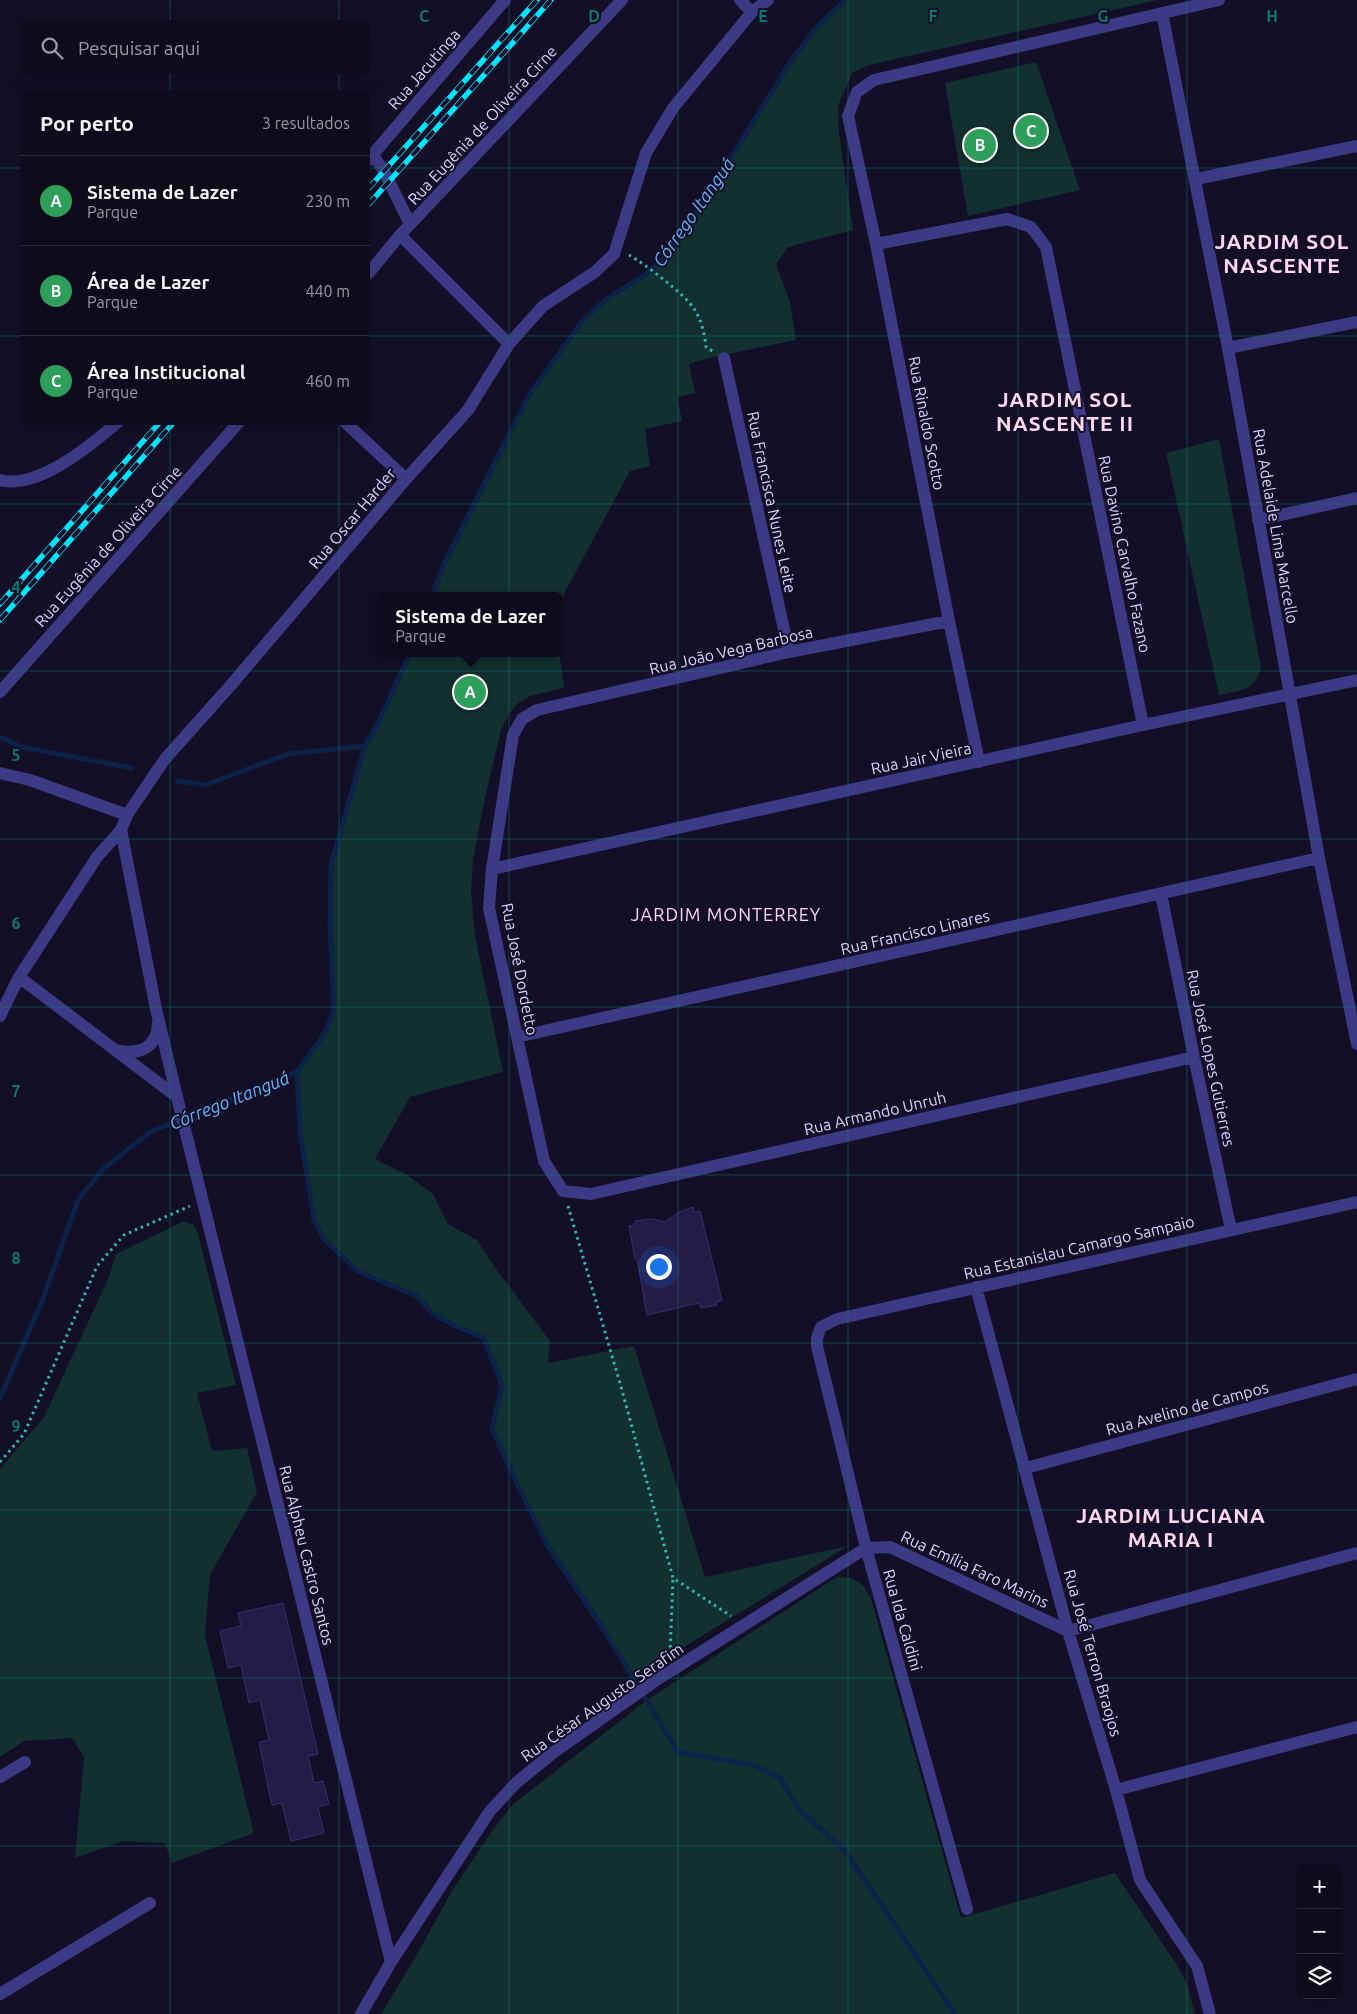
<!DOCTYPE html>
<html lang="pt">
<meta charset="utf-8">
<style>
:root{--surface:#0e0b1c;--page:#1c1929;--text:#f1f3f6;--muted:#9b9ba3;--line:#2e2b3b;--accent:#00e5ff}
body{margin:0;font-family:Ubuntu,sans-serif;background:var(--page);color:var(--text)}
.controls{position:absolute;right:15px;bottom:15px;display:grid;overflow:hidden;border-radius:8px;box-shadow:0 5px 20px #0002}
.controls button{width:45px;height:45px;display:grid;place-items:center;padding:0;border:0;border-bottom:1px solid var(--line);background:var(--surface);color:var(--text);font:25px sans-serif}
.you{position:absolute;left:658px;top:1266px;width:18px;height:18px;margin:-12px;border:4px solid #fff;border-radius:50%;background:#1a73e8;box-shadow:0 0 0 8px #1a73e833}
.badge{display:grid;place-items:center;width:32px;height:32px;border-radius:50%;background:var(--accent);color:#fff;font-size:16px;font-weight:700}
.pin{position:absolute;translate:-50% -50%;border:2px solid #fff;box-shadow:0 1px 5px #0006}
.popup{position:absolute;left:378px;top:592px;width:185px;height:65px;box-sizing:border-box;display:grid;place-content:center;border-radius:8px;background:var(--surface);filter:drop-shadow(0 1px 4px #0005);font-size:16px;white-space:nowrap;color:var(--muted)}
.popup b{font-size:19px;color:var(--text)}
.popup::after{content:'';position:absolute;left:50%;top:100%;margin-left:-10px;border:10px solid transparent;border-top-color:var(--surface)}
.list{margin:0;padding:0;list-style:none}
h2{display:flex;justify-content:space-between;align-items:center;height:65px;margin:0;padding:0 20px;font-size:21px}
h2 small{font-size:16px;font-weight:400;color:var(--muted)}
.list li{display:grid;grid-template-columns:32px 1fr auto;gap:15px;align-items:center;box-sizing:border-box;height:90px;padding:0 20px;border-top:1px solid var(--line)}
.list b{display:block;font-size:19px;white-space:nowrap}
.list p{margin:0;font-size:16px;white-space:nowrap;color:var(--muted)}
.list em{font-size:16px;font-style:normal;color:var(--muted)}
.icon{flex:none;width:28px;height:28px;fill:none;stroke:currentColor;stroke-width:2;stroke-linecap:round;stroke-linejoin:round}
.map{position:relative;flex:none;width:1357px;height:2014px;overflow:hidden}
.search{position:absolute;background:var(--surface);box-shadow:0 5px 20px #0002;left:20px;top:20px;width:350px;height:55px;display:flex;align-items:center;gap:12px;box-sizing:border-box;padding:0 18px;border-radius:8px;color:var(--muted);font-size:19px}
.panel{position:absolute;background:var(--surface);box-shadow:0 5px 20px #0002;left:20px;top:90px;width:350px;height:335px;border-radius:8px}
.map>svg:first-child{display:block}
</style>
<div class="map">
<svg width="1357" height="2014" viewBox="0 0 1357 2014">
<rect width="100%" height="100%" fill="#130f26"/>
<path fill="#12302f" d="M845,0H1158L869,65L852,73L838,106L839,133L853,230L788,247L776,264L790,302L796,340L709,358L689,364L695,393L677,397L682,421L645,429L650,466L630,471L565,592L559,612V596H432L444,566L529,395L584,320L605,300L646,274L664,258L706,198L791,61L816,28Z
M1036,62L1080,190L968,216L945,83Z
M1219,439L1261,668C1254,692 1240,690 1219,695L1166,453Z
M559,651L564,688L530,696L517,704L509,714L501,730L485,798L473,860L471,891L475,936L503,1072L410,1097L375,1159L407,1175L433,1194L448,1224L477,1240L496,1269L550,1341L548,1363L634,1346L705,1577L848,1546L634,1678L547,1545L492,1429L502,1385L484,1338L455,1326L432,1313L417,1296L359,1272L323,1238L314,1218L300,1131L297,1072L325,1033L333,1011L330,925L331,865L365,746L381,717L410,653H559Z
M184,1221L194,1225L199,1237L236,1385L197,1393L212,1451L247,1448L257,1492L210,1575L205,1635L254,1833L172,1863L165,1843L123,1841L75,1858L84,1757L72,1738L24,1741L0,1757V1469L44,1417L108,1279L116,1254Z
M837,1577C857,1578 862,1581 871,1599L961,1918L1115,1873L1177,1965L1187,1984L1195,2014H381L415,1958L452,1891L490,1834L512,1805L647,1700Z"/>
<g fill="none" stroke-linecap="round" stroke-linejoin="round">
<path stroke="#0c2248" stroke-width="5" d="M432,596L443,566L529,395L583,320L605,300L646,274L664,258L706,198L791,61L816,28L845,0
M0,737L21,747L132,768
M177,781L205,785L288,754L365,746
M297,1072L300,1131L314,1220L323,1238L359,1272L417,1296L432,1313L455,1326L484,1338L502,1385L492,1429L520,1490L547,1545L601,1625L678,1752L753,1765L780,1778L800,1810L845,1851L955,2014
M0,1398L43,1299L78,1200L103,1169L150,1132L297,1072L325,1033L334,1011L330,925L331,865L365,746L381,717L410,653"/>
</g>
<path fill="#241b47" stroke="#3b2d73" d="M693,1207L694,1212L700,1211L722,1300L716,1302L717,1305L701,1308L699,1303L647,1315L637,1258L635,1259L629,1226L635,1225V1221L651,1219L665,1222L679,1212Z
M283,1603L318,1754L308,1756L314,1783L323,1781L329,1804L318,1807L324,1833L291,1841L282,1803L272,1805L267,1782L259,1742L269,1740L260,1700L249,1703L241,1665L228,1668L220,1631L241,1626L238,1613Z"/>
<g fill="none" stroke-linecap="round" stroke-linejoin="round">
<path stroke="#2fb8b0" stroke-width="3" stroke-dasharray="2.5 4" stroke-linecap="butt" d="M629,255C645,264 686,295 695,310C701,320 705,335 706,347L714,352
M568,1206L620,1383L673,1578L731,1616
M0,1462L24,1434L97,1266L124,1235L190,1206
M670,1654L673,1578"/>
<path stroke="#3d3a85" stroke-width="12" d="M740,0L752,12
M1162,13L1228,348L1319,858L1357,1044
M372,154L384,171L410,224
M368,160L505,0
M1196,179L1357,146
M876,244L1007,219L1031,227L1046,247L1143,725
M368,274L400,235L622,0
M509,344L543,306L595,272L614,254L646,153L673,108L752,12L768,0
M1228,348L1357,322
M724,358L789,652
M345,422L406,479
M0,480C38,490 91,445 118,422
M1258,520L1357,498
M949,621L789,652L537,710L522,719L513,735L492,869L489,908L544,1161L563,1191L591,1194L1194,1057
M0,692L239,422
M979,762L949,621L876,244L848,116L857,92L874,80L1219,0
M0,773L30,780L127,815
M121,830L156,1009L177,1097L391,1962
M492,869L1143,725L1357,680
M1161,894L1194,1057L1231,1230
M19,977L177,1097
M0,1016L19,977L97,857L121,830L127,815L165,759L231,685L406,479L468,410L509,344L400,235
M517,1037L1319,858
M116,1050C139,1055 157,1049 158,1023
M976,1287L1068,1631L1116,1790L1140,1880L1197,1966L1210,2014
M1026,1468L1357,1379
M0,1777L25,1762
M1116,1790L1357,1727
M967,1909L866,1548L817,1346V1338L821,1327L837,1319L1357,1202
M0,1994L150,1903
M361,2014L391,1962L490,1811L516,1783L554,1752L655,1681L866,1548L890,1547L1068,1631L1357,1553"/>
<g stroke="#00e5ff" stroke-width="5.5">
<path id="rail" d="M368,189L537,0
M368,205L551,0
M0,604L160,422
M0,620L174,422"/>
</g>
<use href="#rail" stroke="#130f26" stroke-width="4" stroke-dasharray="11" stroke-linecap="butt"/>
</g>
<path fill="none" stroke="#0f766e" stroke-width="1" stroke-opacity="0.55" d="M170,0V22M339,0V22M509,0V2014M678,0V2014M848,0V2014M1018,0V2014M1187,0V2014M170,72V92M339,72V92M0,168H22M368,168H1357M0,336H22M368,336H1357M170,422V2014M339,422V2014M0,504H1357M0,671H1357M0,839H1357M0,1007H1357M0,1175H1357M0,1343H1357M0,1510H1357M0,1678H1357M0,1846H1357"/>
<g text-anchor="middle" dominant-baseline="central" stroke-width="4" stroke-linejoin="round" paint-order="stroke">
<g font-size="16" fill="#d9d4ff" stroke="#130f26">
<text transform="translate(424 69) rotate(-49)">Rua Jacutinga</text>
<text transform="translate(482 125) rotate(-47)">Rua Eugênia de Oliveira Cirne</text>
<text transform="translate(927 423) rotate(79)">Rua Rinaldo Scotto</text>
<text transform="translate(772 502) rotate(78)">Rua Francisca Nunes Leite</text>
<text transform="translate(352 518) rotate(-50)">Rua Oscar Harder</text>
<text transform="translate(1276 526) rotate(80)">Rua Adelaide Lima Marcello</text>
<text transform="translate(108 546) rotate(-48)">Rua Eugênia de Oliveira Cirne</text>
<text transform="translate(1125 554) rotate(78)">Rua Davino Carvalho Fazano</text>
<text transform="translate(731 650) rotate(-13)">Rua João Vega Barbosa</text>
<text transform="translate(921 758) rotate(-12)">Rua Jair Vieira</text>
<text transform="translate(915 932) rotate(-13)">Rua Francisco Linares</text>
<text transform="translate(520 969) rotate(79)">Rua José Dordetto</text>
<text transform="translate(1211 1058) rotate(78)">Rua José Lopes Gutierres</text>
<text transform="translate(875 1113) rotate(-13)">Rua Armando Unruh</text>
<text transform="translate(1079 1247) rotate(-13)">Rua Estanislau Camargo Sampaio</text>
<text transform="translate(1187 1408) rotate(-15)">Rua Avelino de Campos</text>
<text transform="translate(307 1555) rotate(76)">Rua Alpheu Castro Santos</text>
<text transform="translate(975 1569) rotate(25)">Rua Emília Faro Marins</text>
<text transform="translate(903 1620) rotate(74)">Rua Ida Caldini</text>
<text transform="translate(1093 1653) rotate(74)">Rua José Terron Braojos</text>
<text transform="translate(602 1702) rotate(-35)">Rua César Augusto Serafim</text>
</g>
<g font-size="18" font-style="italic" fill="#62b6ff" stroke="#130f26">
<text transform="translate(693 212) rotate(-55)">Córrego Itanguá</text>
<text transform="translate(229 1100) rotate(-22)">Córrego Itanguá</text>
</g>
<g font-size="18" letter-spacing="1" fill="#ffd6f0" stroke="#130f26">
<text x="726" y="914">JARDIM MONTERREY</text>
</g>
<g font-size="21" font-weight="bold" letter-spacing="1" fill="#ffd6f0" stroke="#130f26">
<text x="1282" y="241">JARDIM SOL<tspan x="1282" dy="24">NASCENTE</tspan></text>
<text x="1065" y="399">JARDIM SOL<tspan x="1065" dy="24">NASCENTE II</tspan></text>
<text x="1171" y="1515">JARDIM LUCIANA<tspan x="1171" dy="24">MARIA I</tspan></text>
</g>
</g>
<g font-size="16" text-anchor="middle" font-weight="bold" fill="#0f766e" stroke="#130f26" stroke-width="4" stroke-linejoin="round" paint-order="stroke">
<text x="424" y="22">C</text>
<text x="594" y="22">D</text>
<text x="763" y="22">E</text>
<text x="933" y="22">F</text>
<text x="1103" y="22">G</text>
<text x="1272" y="22">H</text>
<text x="16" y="593">4</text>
<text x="16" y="761">5</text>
<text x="16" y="929">6</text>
<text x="16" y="1097">7</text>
<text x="16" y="1264">8</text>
<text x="16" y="1432">9</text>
</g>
</svg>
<div class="controls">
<button>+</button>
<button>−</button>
<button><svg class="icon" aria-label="layers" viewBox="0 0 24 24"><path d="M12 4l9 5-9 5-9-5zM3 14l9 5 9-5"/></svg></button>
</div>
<div class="you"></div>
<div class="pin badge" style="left:470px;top:692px;background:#2e9e5b">A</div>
<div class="popup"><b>Sistema de Lazer</b>Parque</div>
<div class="pin badge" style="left:980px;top:145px;background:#2e9e5b">B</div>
<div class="pin badge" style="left:1031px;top:131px;background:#2e9e5b">C</div>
<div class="search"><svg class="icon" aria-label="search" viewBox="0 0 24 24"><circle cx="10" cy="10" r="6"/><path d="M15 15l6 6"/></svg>Pesquisar aqui</div>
<section class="panel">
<h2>Por perto<small>3 resultados</small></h2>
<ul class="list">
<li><span class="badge" style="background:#2e9e5b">A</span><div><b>Sistema de Lazer</b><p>Parque</p></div><em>230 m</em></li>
<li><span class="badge" style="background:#2e9e5b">B</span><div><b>Área de Lazer</b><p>Parque</p></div><em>440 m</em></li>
<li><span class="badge" style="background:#2e9e5b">C</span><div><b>Área Institucional</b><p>Parque</p></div><em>460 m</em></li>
</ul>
</section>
</div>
